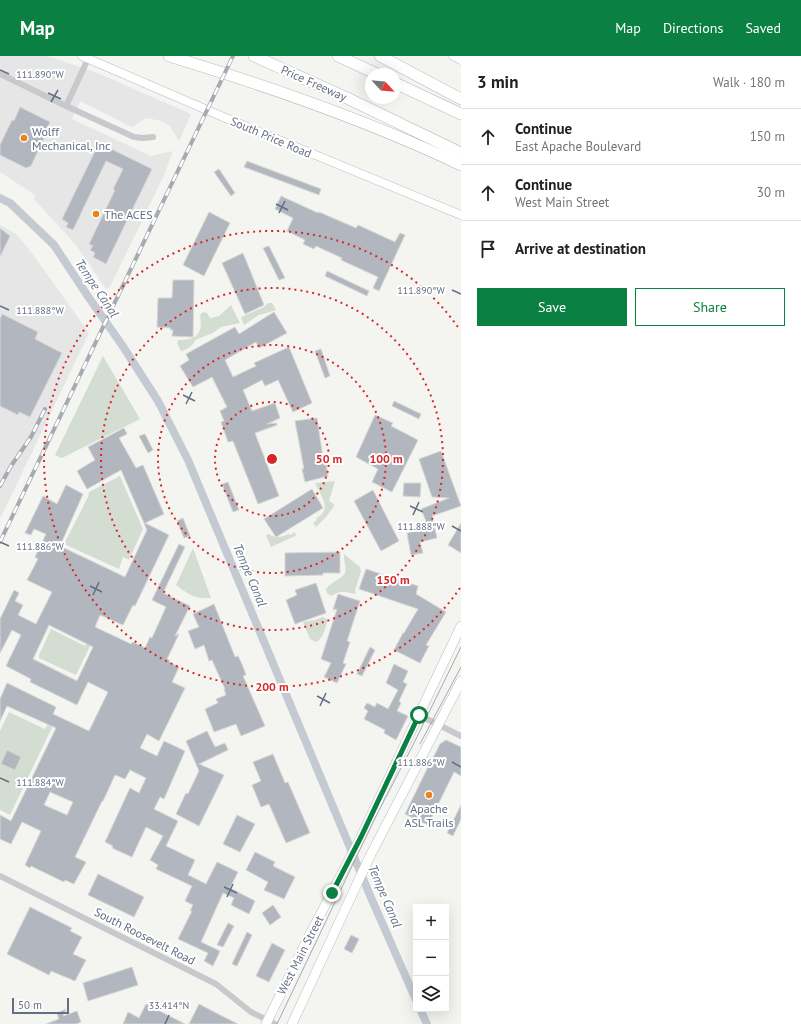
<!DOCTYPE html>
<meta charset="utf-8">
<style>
:root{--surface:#fff;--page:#f2f2f2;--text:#202124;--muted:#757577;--line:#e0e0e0;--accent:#0b8043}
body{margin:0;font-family:"PT Sans",sans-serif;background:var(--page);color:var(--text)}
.controls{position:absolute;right:12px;bottom:12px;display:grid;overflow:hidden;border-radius:0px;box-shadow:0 4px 16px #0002}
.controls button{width:36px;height:36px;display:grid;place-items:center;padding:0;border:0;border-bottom:1px solid var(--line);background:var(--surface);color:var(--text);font:20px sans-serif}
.compass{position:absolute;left:365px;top:12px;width:36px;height:36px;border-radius:50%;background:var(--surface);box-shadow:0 4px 16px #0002;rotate:116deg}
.scale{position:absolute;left:12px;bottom:10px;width:57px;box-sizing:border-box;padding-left:4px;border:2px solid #636d84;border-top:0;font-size:11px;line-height:14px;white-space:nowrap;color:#636d84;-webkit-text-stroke:3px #fff;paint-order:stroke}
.stop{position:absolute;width:12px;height:12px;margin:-9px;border:3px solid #0b8043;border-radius:50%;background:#fff}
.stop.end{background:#0b8043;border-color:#fff;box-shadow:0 1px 4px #0008}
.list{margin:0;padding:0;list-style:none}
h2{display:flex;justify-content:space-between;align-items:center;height:52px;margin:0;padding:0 16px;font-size:17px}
h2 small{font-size:13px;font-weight:400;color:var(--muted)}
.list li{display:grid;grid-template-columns:26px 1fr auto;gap:12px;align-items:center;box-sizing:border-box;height:56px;padding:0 16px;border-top:1px solid var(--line)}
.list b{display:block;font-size:15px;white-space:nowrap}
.list p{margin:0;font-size:13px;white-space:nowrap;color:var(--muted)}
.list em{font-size:13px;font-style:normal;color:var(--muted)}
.actions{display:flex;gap:8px;padding:12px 16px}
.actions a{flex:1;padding:9px 0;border:1px solid var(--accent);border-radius:0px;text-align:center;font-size:14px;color:var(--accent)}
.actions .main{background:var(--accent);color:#fff}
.icon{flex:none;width:22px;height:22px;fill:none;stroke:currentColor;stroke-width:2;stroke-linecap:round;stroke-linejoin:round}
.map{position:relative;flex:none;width:461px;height:968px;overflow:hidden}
header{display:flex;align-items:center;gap:24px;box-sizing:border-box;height:56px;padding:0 20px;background:var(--accent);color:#fff}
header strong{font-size:19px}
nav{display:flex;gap:22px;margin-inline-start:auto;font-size:14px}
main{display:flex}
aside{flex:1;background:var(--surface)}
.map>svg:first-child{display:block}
</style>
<header>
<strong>Map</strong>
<nav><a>Map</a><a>Directions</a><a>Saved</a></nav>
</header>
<main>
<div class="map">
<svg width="461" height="968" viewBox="0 0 461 968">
<rect width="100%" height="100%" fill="#f4f5f1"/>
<path fill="#e5e6e5" d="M0,0H47L95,16L191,58L179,85L170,70L162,65L146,62L132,71L80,45L72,63L151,100L173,95L164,119L110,231L106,233L76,189L34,143L35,139L0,116Z
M0,169L16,178L28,192L89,277L0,463Z"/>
<path fill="#d4ddd2" d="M268,247H272L276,254L259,259L244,269L241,261L264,251Z
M231,249L240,267L221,271L213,277L195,284C194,290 186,294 181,295L177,287L178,284C197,284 203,278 200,259L203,256L207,257L210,262L219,260Z
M103,300L140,363L62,402L55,399Z
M120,420L143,473L129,504L123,501L119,513L64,488L88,441L89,436Z
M335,425L329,445L334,448V450L326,461L316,471L313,467L317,464L316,462C333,454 321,440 315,427Z
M294,476L297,479L271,491L266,479L269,478C276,483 281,481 289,478L291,479Z
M193,492L211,542C193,543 190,539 176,529Z
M344,498L360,511L361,516L355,534L356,538C350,538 346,535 341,536C337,536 334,539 331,540L327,537L326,533C330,527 344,521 345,517C347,511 343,504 344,498Z
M323,561L328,564C325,571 324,582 316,586L310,583L303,566L315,564Z
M51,573L85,590L90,580L96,578L76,619L39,602V599Z
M9,656L45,673L48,668L57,661L10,759L0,754V675Z"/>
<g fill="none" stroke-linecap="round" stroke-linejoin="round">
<path stroke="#c4cad1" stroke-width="8" d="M0,142L10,147L54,189L87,239L122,289L158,345L188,404L372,844L416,944
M420,953L427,968"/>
</g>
<path fill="#b2b6be" stroke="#d6d7d4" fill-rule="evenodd" d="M20,51L50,66L43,81L44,82L31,110L26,112L0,99V89L12,64L14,65Z
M99,87L152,113L106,208L93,201L95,197L90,194L93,190L89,188L115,134L113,133L123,113L106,105L73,174L66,171L68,167L62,163Z
M247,105L321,133L319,139L244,111Z
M219,113L235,137L231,140L214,116Z
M281,140L318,157L319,156L356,172L358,169L395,186L400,177L405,179L379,235L373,232L378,221L341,204L342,202L316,190L314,193L303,188L305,184L287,175L293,162L275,153Z
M209,156L230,167L204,220L183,209Z
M0,172L10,180L0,201Z
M269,190L285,222L279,224L263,192Z
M243,197L264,249L245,258L222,207Z
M327,215L369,235L367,240L325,220Z
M173,224H194L193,281L172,280L173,274H170L171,272L157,271L158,242H172Z
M274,256L287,277L259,292L256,286L225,304L233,321L256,310L254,307L289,291L312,347L293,356L278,324L265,330L262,324L243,334L252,355L275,347L280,362L267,368L276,367L277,369L255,377L279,440L258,448L233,385L228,386L221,366L224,365L220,355L227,351L212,321L193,331L180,310L189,304L186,298L235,271L239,278Z
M2,258L38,276L35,283L62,297L30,361L19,356L18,359L0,350V263Z
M321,293L330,320L325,322L315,295Z
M394,345L421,358L419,363L392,350Z
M375,359L393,367L391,370L418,384L392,436L372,426L378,413L356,401Z
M317,362L324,409L326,408L328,420L305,426L302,413H304L295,365Z
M124,372L127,378L119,382L136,412L143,409L164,458L145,467L169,479L135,550L133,549L123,569L100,559L95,571L131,588L133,586L145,592L150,581L152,582L166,551L152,544L179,488L185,491L163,537L190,550L175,580L179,578L167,603L170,605L169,606L179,611L172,626L185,632L159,685L147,678L140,692L157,700L164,685L185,695L164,743L160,741L154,753L178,765L166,790L195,804L188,819L206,828L217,806L238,816L230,832L255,845L249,858L231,849L234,842L223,837L201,886L220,895L213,910L204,905L208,897L178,883L192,855H190L193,849L185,845L192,830L156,813L158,809L150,804L163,780L146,771L132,801L112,792L113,790L105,786L130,732L139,737L146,722L130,714L125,723L115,719L103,745H102L75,801L86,806L74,828L65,824L64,826L31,810L30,812L25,809L41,775L22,766L11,788L0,783V759L11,765L56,672L7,650L0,665V643L7,627L56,651L53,658L89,675L108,636L88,626L77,649L30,626L31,623L6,610L21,579L12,574L0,597V563L14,534L19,537L15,545L23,549L18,559L36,568L52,536L27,524L38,503L35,501L46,478L34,473L31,479L25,477L43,440L57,448L66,429L83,438L60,490L125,521L147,474L121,414L87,433L77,415L95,404L88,391ZM49,569L93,591L77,625L33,603ZM50,736L73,746L67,759L44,749Z
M145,378L153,394L148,397L139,380Z
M441,395L461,450L432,460L437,482L420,486L423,497L411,499L407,477L425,473L423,466L426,465L421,453L449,442L432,441L419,403Z
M228,426L239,454L233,456L222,428Z
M404,427H421L420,441L403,440Z
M312,433L323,452L276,481L264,463Z
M373,434L399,485L381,495L354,445Z
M183,462L190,480L184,482L177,465Z
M461,467V497L448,489Z
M340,496V517H323V519L285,520V497Z
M366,513L418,530L416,538L446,556L426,589L429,590L420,607L394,594L403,577H404L418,553L359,533Z
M316,527L326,557L295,568L286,544L297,539L295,534Z
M338,538L360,545L347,585L350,586L343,607L346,608L337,627L324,621L331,607L321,603L337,553L333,554Z
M214,548L235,601L238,600L242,608L246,619L243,620L265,670L241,680L236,668L214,676L205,653L218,647L216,643L226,639L224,633H225L212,604L209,605L204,589L195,593L188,575L199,571L193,558Z
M370,591L375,594L362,620L357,618Z
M394,608L408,615L403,626L407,628L399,645L401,647L397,655L408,660L396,684L384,677L385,674L364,663L368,655L364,652L367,647L375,651L377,647L388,653L398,634L386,627Z
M207,675L215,691L225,687L228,694L199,708L224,719L199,770L176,758L186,737L188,738L199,715L186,685Z
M446,684L461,691V720L454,716L428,769L405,758L428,711L425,710L427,704L431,706L440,688Z
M7,694L21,701L15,714L1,708Z
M273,698L285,727L288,726L310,777L286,787L269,748L261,751L252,729L261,725L253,706Z
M461,749V763L453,780L447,777Z
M237,759L255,768L240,796L223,788Z
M255,796L275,806L273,810L295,821L284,843L264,834L268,826L246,814Z
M98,818L144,841L134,861L88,839Z
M273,849L281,861L270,869L262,857Z
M30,851L72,872L70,875L82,881L73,898L86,904L75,925L51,915L49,919L7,898Z
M228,867L234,870L223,891L217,889Z
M247,876L252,879L237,910L232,908Z
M351,879L359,883L352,897L344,893Z
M272,887L285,894L269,926L256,920Z
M132,911L138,929L88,945L83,927Z
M146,948L185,968H123L128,956L139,962Z
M199,948L218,958L238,968H189Z
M66,953L63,960L77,955L81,966L76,968H46L59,963L57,957Z"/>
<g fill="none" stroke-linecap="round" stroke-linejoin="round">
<g stroke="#b9bbc1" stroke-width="9">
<path id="secondary" d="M82,0L221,60L461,159
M453,0L461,4"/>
</g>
<g stroke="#b9bbc0" stroke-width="10">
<path id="primary" d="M266,968L309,880L361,781L461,570
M292,968L369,802L461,625"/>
</g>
<g stroke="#b9babe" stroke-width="12">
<path id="motorway" d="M169,0C268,30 367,64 461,109
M254,0L347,42L461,97
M338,0L377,18
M380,0L461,43
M395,27L461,58"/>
</g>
<path stroke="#c7c9cd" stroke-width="6" d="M0,18L66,50L134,81L143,82L153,81
M66,50L88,3
M419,659L461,680
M0,820L216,928L251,956L275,968"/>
<use href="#secondary" stroke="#fff" stroke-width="8"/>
<use href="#primary" stroke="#fff" stroke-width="9"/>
<use href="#motorway" stroke="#fff" stroke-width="11"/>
<path stroke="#a6aab1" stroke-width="1" d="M420,688L461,611
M277,968L374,764L412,691L461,591"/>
<g stroke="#a6aab1" stroke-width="4">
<path id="rail" d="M0,430L11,410L31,381L45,353
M0,486L233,0"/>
</g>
<use href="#rail" stroke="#fff" stroke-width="2.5" stroke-dasharray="8" stroke-linecap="butt"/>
</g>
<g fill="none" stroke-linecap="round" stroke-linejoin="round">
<path stroke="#0b8043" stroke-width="5" d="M332,837L361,781L419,659"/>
</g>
<path fill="none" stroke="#636d84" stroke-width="1.5" d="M0,14L9,18M48,37L61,43M51,46L58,34M276,148L288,154M279,157L285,145M452,234L461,238M0,250L9,254M183,339L195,345M186,348L192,336M410,450L423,456M413,459L419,446M452,470L461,475M0,486L9,490M90,530L102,536M93,539L99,526M317,640L330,647M320,650L326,637M452,706L461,711M0,722L9,726M224,831L237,837M227,841L233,828M165,968L169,959"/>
<g fill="none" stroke="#d62828" stroke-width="2" stroke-dasharray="2 4">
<circle cx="272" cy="403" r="57"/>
<circle cx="272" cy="403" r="114"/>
<circle cx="272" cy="403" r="171"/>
<path d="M460 532A228 228 0 1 1 460 274"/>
</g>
<g fill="#ea821d" stroke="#fff" stroke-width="1.5">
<circle cx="24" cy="82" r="4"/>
<circle cx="96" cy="158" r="4"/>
<circle cx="429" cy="739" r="4"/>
</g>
<g text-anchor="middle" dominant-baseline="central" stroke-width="4" stroke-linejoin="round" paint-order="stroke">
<g font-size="12" fill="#636d84" stroke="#fff">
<text transform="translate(314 27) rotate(24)">Price Freeway</text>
<text transform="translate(271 81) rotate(23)">South Price Road</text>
<text transform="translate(145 880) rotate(27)">South Roosevelt Road</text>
<text transform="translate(300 899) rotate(-63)">West Main Street</text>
</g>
<g font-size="12" fill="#636d84" stroke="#fff" text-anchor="start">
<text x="32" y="75">Wolff<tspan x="32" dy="14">Mechanical, Inc</tspan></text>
<text x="104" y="158">The ACES</text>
<text x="429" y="752" text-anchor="middle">Apache<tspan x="429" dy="14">ASL Trails</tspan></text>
</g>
<g font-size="13" font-style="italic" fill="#637488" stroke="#fff">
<text transform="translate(97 232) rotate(56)">Tempe Canal</text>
<text transform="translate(250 519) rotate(67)">Tempe Canal</text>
<text transform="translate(385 840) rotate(67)">Tempe Canal</text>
</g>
</g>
<g font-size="10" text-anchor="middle" fill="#636d84" stroke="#fff" stroke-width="4" stroke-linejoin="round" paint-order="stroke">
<text x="40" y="22">111.890°W</text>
<text x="421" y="238">111.890°W</text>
<text x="40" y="258">111.888°W</text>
<text x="421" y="474">111.888°W</text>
<text x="40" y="494">111.886°W</text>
<text x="421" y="710">111.886°W</text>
<text x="40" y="730">111.884°W</text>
<text x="169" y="953">33.414°N</text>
</g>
<circle cx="272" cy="403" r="6" fill="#d62828" stroke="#fff" stroke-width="2"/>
<g font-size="12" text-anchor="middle" font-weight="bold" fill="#d62828" stroke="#fff" stroke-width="4" stroke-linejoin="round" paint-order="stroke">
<text x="329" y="407">50 m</text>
<text x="386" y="407">100 m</text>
<text x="393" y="528">150 m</text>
<text x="272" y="635">200 m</text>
</g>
</svg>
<div class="controls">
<button>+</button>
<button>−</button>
<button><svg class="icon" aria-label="layers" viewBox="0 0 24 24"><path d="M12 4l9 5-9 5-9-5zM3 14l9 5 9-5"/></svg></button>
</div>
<svg class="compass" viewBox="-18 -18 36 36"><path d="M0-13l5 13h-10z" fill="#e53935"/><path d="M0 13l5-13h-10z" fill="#757577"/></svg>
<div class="scale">50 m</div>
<div class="stop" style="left:419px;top:659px"></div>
<div class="stop end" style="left:332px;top:837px"></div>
</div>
<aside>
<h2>3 min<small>Walk · 180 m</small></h2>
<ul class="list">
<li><svg class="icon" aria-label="ahead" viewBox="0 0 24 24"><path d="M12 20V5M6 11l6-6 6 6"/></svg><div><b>Continue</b><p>East Apache Boulevard</p></div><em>150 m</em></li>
<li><svg class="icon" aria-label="ahead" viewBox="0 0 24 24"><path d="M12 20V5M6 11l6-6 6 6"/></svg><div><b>Continue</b><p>West Main Street</p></div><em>30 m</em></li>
<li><svg class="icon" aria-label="arrive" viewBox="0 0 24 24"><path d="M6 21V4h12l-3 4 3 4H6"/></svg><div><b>Arrive at destination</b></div></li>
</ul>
<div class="actions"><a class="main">Save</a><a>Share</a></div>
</aside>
</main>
